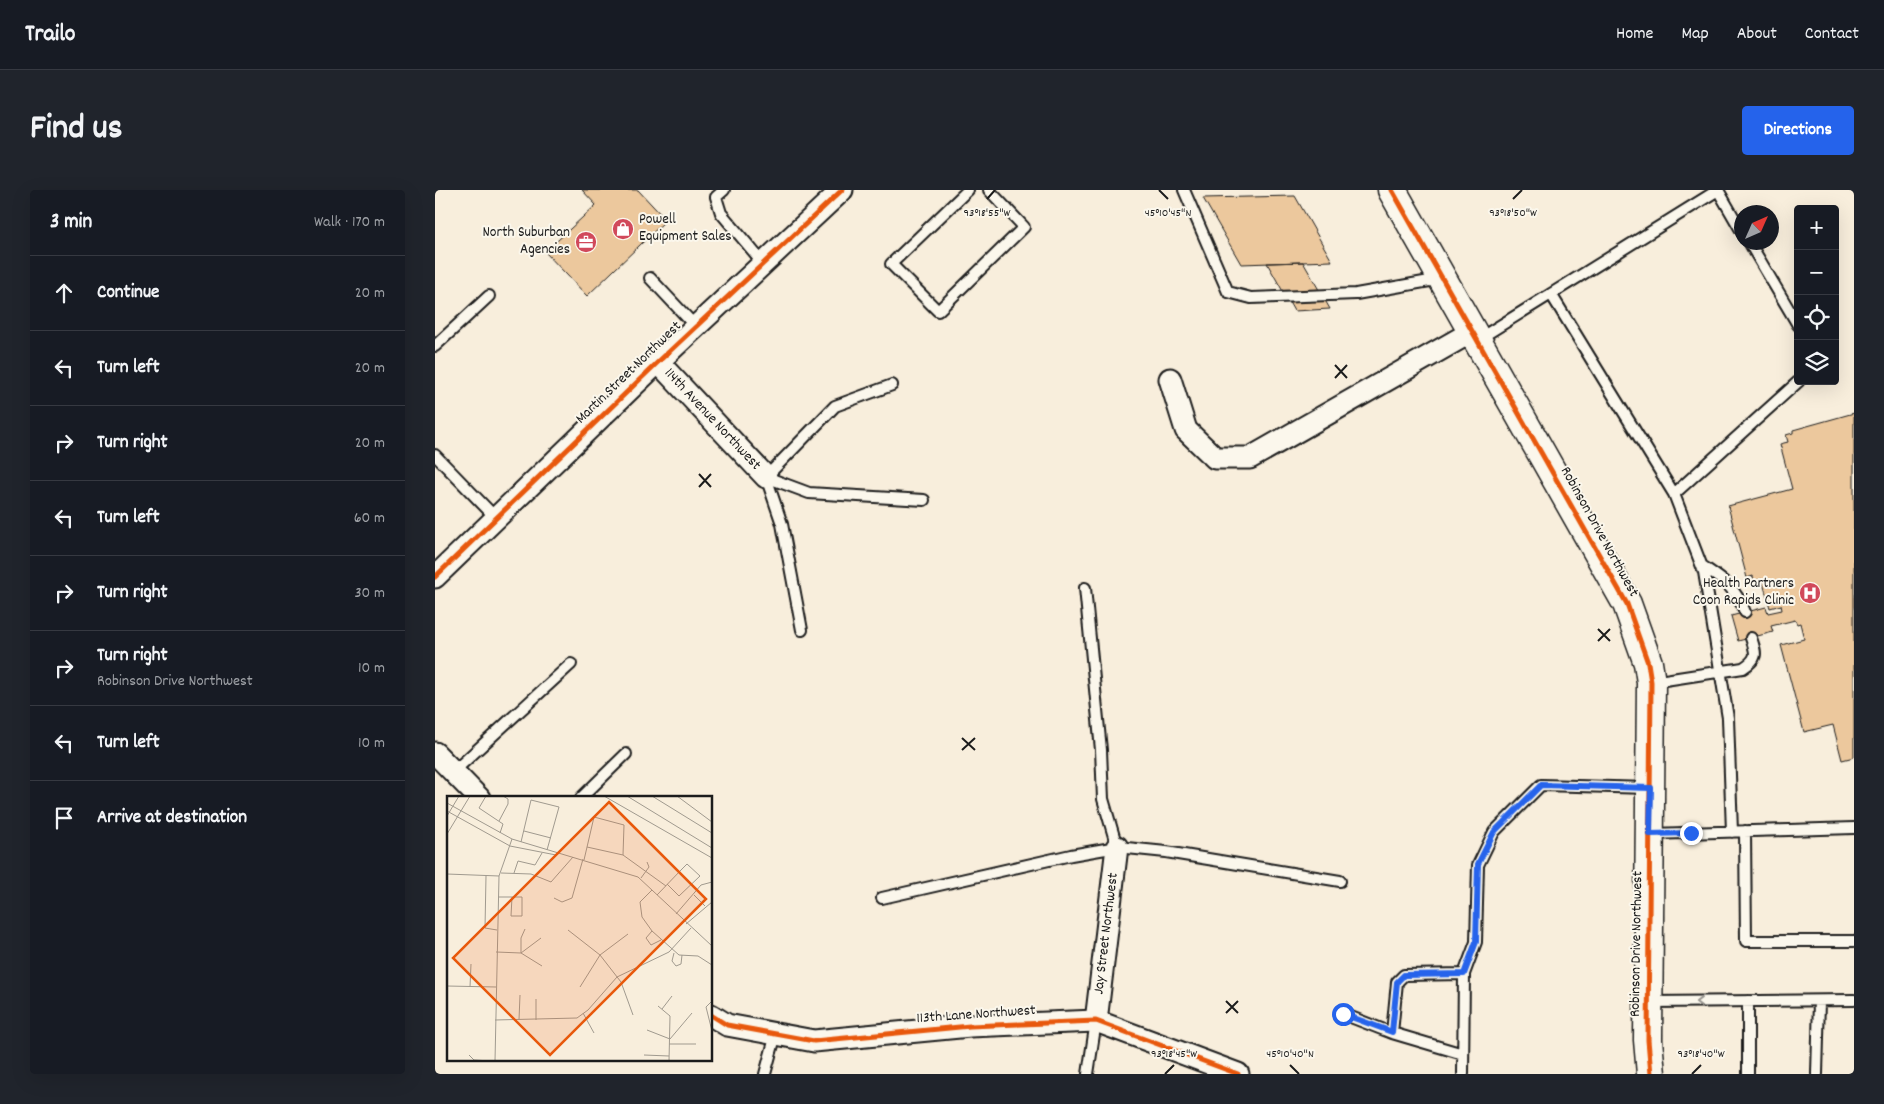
<!DOCTYPE html>
<meta charset="utf-8">
<style>
:root{--surface:#171b24;--page:#20242c;--text:#f1f3f6;--muted:#9ea1a6;--line:#363941;--accent:#2563eb}
body{margin:0;font-family:Dekko,sans-serif;background:var(--page);color:var(--text)}
.controls{position:absolute;right:15px;top:15px;display:grid;overflow:hidden;border-radius:5px;box-shadow:0 5px 20px #0002}
.controls button{width:45px;height:45px;display:grid;place-items:center;padding:0;border:0;border-bottom:1px solid var(--line);background:var(--surface);color:var(--text);font:25px sans-serif}
.compass{position:absolute;left:1299px;top:15px;width:45px;height:45px;border-radius:50%;background:var(--surface);box-shadow:0 5px 20px #0002;rotate:45deg}
.stop{position:absolute;width:15px;height:15px;margin:-11px;border:4px solid #2563eb;border-radius:50%;background:#fff}
.stop.end{background:#2563eb;border-color:#fff;box-shadow:0 1px 5px #0008}
.list{margin:0;padding:0;list-style:none}
h2{display:flex;justify-content:space-between;align-items:center;height:65px;margin:0;padding:0 20px;font-size:21px}
h2 small{font-size:16px;font-weight:400;color:var(--muted)}
.list li{display:grid;grid-template-columns:32px 1fr auto;gap:15px;align-items:center;box-sizing:border-box;height:75px;padding:0 20px;border-top:1px solid var(--line)}
.list b{display:block;font-size:19px;white-space:nowrap}
.list p{margin:0;font-size:16px;white-space:nowrap;color:var(--muted)}
.list em{font-size:16px;font-style:normal;color:var(--muted)}
.icon{flex:none;width:28px;height:28px;fill:none;stroke:currentColor;stroke-width:2;stroke-linecap:round;stroke-linejoin:round}
.map{position:relative;flex:none;width:1419px;height:884px;overflow:hidden;border-radius:5px}
header{display:flex;align-items:center;gap:30px;box-sizing:border-box;height:70px;padding:0 25px;background:var(--surface);border-bottom:1px solid var(--line)}
header strong{font-size:24px}
nav{display:flex;gap:28px;margin-inline-start:auto;font-size:18px}
.intro{display:flex;align-items:center;justify-content:space-between;box-sizing:border-box;height:120px;padding:0 30px}
h1{margin:0;font-size:35px}
.button{padding:12px 22px;border-radius:5px;background:var(--accent);color:#fff;font-size:18px;font-weight:700}
main{display:flex;gap:30px;padding:0 30px}
aside{flex:1;background:var(--surface);border-radius:5px;box-shadow:0 5px 20px #0002}
.map>svg:first-child{display:block}
</style>
<header>
<strong>Trailo</strong>
<nav><a>Home</a><a>Map</a><a>About</a><a>Contact</a></nav>
</header>
<div class="intro"><h1>Find us</h1><a class="button">Directions</a></div>
<main>
<aside>
<h2>3 min<small>Walk · 170 m</small></h2>
<ul class="list">
<li><svg class="icon" aria-label="ahead" viewBox="0 0 24 24"><path d="M12 20V5M6 11l6-6 6 6"/></svg><div><b>Continue</b></div><em>20 m</em></li>
<li><svg class="icon" aria-label="left" viewBox="0 0 24 24"><path d="M17 20v-9H6M10 6l-5 5 5 5"/></svg><div><b>Turn left</b></div><em>20 m</em></li>
<li><svg class="icon" aria-label="right" viewBox="0 0 24 24"><path d="M7 20v-9h11M14 6l5 5-5 5"/></svg><div><b>Turn right</b></div><em>20 m</em></li>
<li><svg class="icon" aria-label="left" viewBox="0 0 24 24"><path d="M17 20v-9H6M10 6l-5 5 5 5"/></svg><div><b>Turn left</b></div><em>60 m</em></li>
<li><svg class="icon" aria-label="right" viewBox="0 0 24 24"><path d="M7 20v-9h11M14 6l5 5-5 5"/></svg><div><b>Turn right</b></div><em>30 m</em></li>
<li><svg class="icon" aria-label="right" viewBox="0 0 24 24"><path d="M7 20v-9h11M14 6l5 5-5 5"/></svg><div><b>Turn right</b><p>Robinson Drive Northwest</p></div><em>10 m</em></li>
<li><svg class="icon" aria-label="left" viewBox="0 0 24 24"><path d="M17 20v-9H6M10 6l-5 5 5 5"/></svg><div><b>Turn left</b></div><em>10 m</em></li>
<li><svg class="icon" aria-label="arrive" viewBox="0 0 24 24"><path d="M6 21V4h12l-3 4 3 4H6"/></svg><div><b>Arrive at destination</b></div></li>
</ul>
</aside>
<div class="map">
<svg width="1419" height="884" viewBox="0 0 1419 884">
<rect width="100%" height="100%" fill="#f8eedc"/>
<filter id="ink" filterUnits="userSpaceOnUse"><feTurbulence type="fractalNoise" baseFrequency=".02" numOctaves="2"/><feDisplacementMap in="SourceGraphic" scale="10" xChannelSelector="R" yChannelSelector="G"/><feConvolveMatrix kernelMatrix="1 2 1 2 8 2 1 2 1" color-interpolation-filters="sRGB"/></filter>
<g filter="url(#ink)">
<path fill="#ecc89d" stroke="#1c1c1c" d="M147,0H203L231,30L152,106L110,62L161,15Z
M860,6L897,71L806,74L768,8Z
M868,72L895,119L859,121L832,73Z
M1419,223V567L1407,570L1398,535L1369,542L1346,455L1369,449L1365,433L1362,434L1360,430L1336,436L1338,442L1303,451L1296,426L1331,417L1333,423L1347,420L1346,415L1335,418L1327,389L1319,391L1318,386L1312,388L1293,316L1357,299L1345,254L1353,252L1351,245L1358,243V240Z"/>
<g fill="none" stroke-linecap="round" stroke-linejoin="round">
<g stroke="#1c1c1c" stroke-width="14">
<path id="lane" d="M289,0L281,7L286,23L329,74
M533,0L456,74L503,121L589,37L554,0
M749,0L793,102L816,108L921,104L1006,89
M1314,52L1363,135
M215,88L261,137
M1116,104L1239,304
M1042,150L1283,0L1306,40
M0,156L54,106
M0,265L61,328
M331,287L374,303L489,310
M331,287L400,216L457,195
M331,287L347,334L367,440
M1267,376C1289,391 1300,397 1310,422
M650,398L666,560L668,609L682,657
M1217,492L1308,478C1324,468 1321,463 1316,448
M18,582L136,474
M146,608L191,564
M1310,641L1311,751H1419
M1297,642L1293,528L1269,382L1239,304L1364,191
M1216,644L1419,638
M447,708L636,665L682,657L731,662L905,691
M1215,812L1419,810
M908,824L957,843
M1028,864L957,843L962,792L969,785L1029,784
M330,884L341,844
M653,884L661,831
M1028,884L1029,784L1041,752L1043,675L1059,642L1106,595L1214,598
M1313,884V811
M1382,884L1384,811"/>
</g>
<g stroke="#1c1c1c" stroke-width="25">
<g id="street">
<path id="s1" d="M223,172L331,287"/>
<path d="M735,189L751,240L780,268H815L1038,141"/>
<path d="M0,387L223,172L407,0"/>
<path d="M0,563L44,608"/>
<path d="M276,825L292,835L379,851L535,836L661,831L803,884"/>
<path id="s2" d="M661,831L682,657"/>
</g>
</g>
<g stroke="#1c1c1c" stroke-width="31">
<path id="secondary" d="M957,0L1192,414L1213,473L1216,492L1213,850L1216,884"/>
</g>
<use href="#lane" stroke="#fbf7ec" stroke-width="10"/>
<use href="#street" stroke="#fbf7ec" stroke-width="21"/>
<use href="#secondary" stroke="#fbf7ec" stroke-width="28"/>
<g stroke="#fbf7ec" stroke-width="8">
<path id="cycleway" d="M957,0L1192,414L1213,473L1216,492L1213,850L1216,884
M0,387L223,172L407,0
M276,825L292,835L379,851L535,836L661,831L803,884"/>
</g>
<use href="#cycleway" stroke="#e8590c" stroke-width="5"/>
</g>
<defs><path id="oneway-chevron" d="M-2-3.5L2.5 0L-2 3.5" fill="none" stroke-width="1.6" stroke-linecap="round" stroke-linejoin="round" transform="scale(1.25)"/></defs>
<use stroke="#97948e" href="#oneway-chevron" transform="translate(1264 812) rotate(180)"/>
</g>
<g fill="none" stroke-linecap="round" stroke-linejoin="round" filter="url(#ink)">
<path stroke="#2563eb" stroke-width="6" d="M908,824L957,842L962,792L969,785L1029,784L1041,752L1043,674L1059,642L1106,595L1216,598L1215,644L1256,643"/>
</g>
<path fill="none" stroke="#1c1c1c" stroke-width="2" d="M724,0L733,9M552,9L560,0M1078,9L1087,0M900,175L912,188M900,188L912,175M264,284L276,297M264,297L276,284M1163,439L1175,451M1163,451L1175,439M527,548L540,560M527,560L540,548M791,811L803,823M791,823L803,811M855,875L864,884M730,884L739,875M1257,884L1266,875"/>
<defs>
<g id="shop-disc" transform="scale(1.125)"><circle r="9.5" fill="#d1495b" stroke="#fbf7ec"/><path d="M-5-2.5h2.3a2.7 3.5 0 0 1 5.4 0H5L5.5 6h-11ZM-1.5-2.5h3a1.5 2.3 0 0 0-3 0Z" fill="#fff"/></g>
<g id="office-disc" transform="scale(1.125)"><circle r="9.5" fill="#d1495b" stroke="#fbf7ec"/><path d="M-6-3h4V-5.5h4V-3h4V5H-6ZM-1-4.5V-3h2v-1.5ZM-6 0V1H6V0Z" fill="#fff"/></g>
<g id="hospital-disc" transform="scale(1.125)"><circle r="9.5" fill="#d1495b" stroke="#fbf7ec"/><path d="M-5-5h3v3.5h4V-5h3V5h-3V1.5h-4V5h-3Z" fill="#fff"/></g>
</defs>
<g fill-rule="evenodd">
<use href="#shop-disc" x="188" y="39"/>
<use href="#office-disc" x="151" y="52"/>
<use href="#hospital-disc" x="1375" y="403"/>
</g>
<g text-anchor="middle" dominant-baseline="central" stroke-width="4" stroke-linejoin="round" paint-order="stroke">
<g font-size="15" fill="#1c1c1c" stroke="#fbf7ec" text-anchor="end">
<text x="204" y="30" text-anchor="start">Powell<tspan x="204" dy="17">Equipment Sales</tspan></text>
<text x="135" y="43">North Suburban<tspan x="135" dy="17">Agencies</tspan></text>
<text x="1359" y="394">Health Partners<tspan x="1359" dy="17">Coon Rapids Clinic</tspan></text>
</g>
<g font-size="15" fill="#1c1c1c" stroke="#fbf7ec">
<text transform="translate(194 183) rotate(-44)">Martin Street Northwest</text>
<text stroke="none"><textPath href="#s1" startOffset="79">114th Avenue Northwest</textPath></text>
<text transform="translate(1164 342) rotate(61)">Robinson Drive Northwest</text>
<text stroke="none"><textPath href="#s2" startOffset="88">Jay Street Northwest</textPath></text>
<text transform="translate(1202 754) rotate(-89)">Robinson Drive Northwest</text>
<text transform="translate(541 825) rotate(-4)">113th Lane Northwest</text>
</g>
</g>
<g transform="translate(12 606)">
<rect width="265" height="265" fill="#f8eedc"/>
<path fill="none" stroke="#a09a8f" stroke-width="1" d="M39,0L32,12L56,28L53,37M157,0L265,62M180,0L265,52M205,0L265,37M230,0L265,26M0,7L65,43L191,81L265,150M0,15L63,50L109,59M0,20L12,0M52,25L61,8V3L56,0M77,35L104,42M0,38L23,0M74,46L84,4L112,11L100,54M140,51L176,59M137,64L147,21L177,29L176,59L219,90M54,77L84,78L104,86L126,61M67,77L71,65L88,69L95,57M0,78L52,80M39,80L38,132L50,134M194,82L202,71L200,66M205,94L193,106L195,121L205,135L232,159L251,160L265,169M210,99L235,73L240,68L253,80L232,100L220,88M247,99L258,110M51,101H75V120H64L65,101M107,102L115,106L125,102L136,63M229,118L254,89L265,86M239,128L265,106M121,134L153,159L174,186L186,219M205,135L199,142L204,149L214,144M49,156L74,157L95,170M74,157L94,142M74,157V142L78,133M227,157L225,165L229,170L234,168L235,159M0,190L49,191M23,191L24,168M133,191L153,159L181,138M265,205L259,211L265,235M211,210L223,220L222,265M215,213L225,200M136,217L147,237M48,224L130,222L141,214L170,181L222,156L244,132M72,224L73,199M89,224V203M200,234L223,243M223,243L245,217M222,248H249M22,259L27,264L44,265M197,259L222,260M48,265L52,80L65,43"/>
<path fill="#e8590c" fill-opacity="0.15" stroke="#e8590c" stroke-width="2.5" d="M162,6L259,103L103,259L6,162Z"/>
<rect width="265" height="265" fill="none" stroke="#1c1c1c" stroke-width="2.5"/>
</g>
<g font-size="12" text-anchor="middle" fill="#1c1c1c" stroke="#fbf7ec" stroke-width="4" stroke-linejoin="round" paint-order="stroke">
<text x="552" y="26">93°18'55"W</text>
<text x="733" y="26">45°10'45"N</text>
<text x="1078" y="26">93°18'50"W</text>
<text x="739" y="867">93°18'45"W</text>
<text x="1266" y="867">93°18'40"W</text>
<text x="855" y="867">45°10'40"N</text>
</g>
</svg>
<div class="controls">
<button>+</button>
<button>−</button>
<button><svg class="icon" aria-label="locate" viewBox="0 0 24 24"><circle cx="12" cy="12" r="6"/><path d="M12 2v4M12 18v4M2 12h4M18 12h4"/></svg></button>
<button><svg class="icon" aria-label="layers" viewBox="0 0 24 24"><path d="M12 4l9 5-9 5-9-5zM3 14l9 5 9-5"/></svg></button>
</div>
<svg class="compass" viewBox="-18 -18 36 36"><path d="M0-13l5 13h-10z" fill="#e53935"/><path d="M0 13l5-13h-10z" fill="#9ea1a6"/></svg>
<div class="stop" style="left:908px;top:824px"></div>
<div class="stop end" style="left:1256px;top:643px"></div>
</div>
</main>
